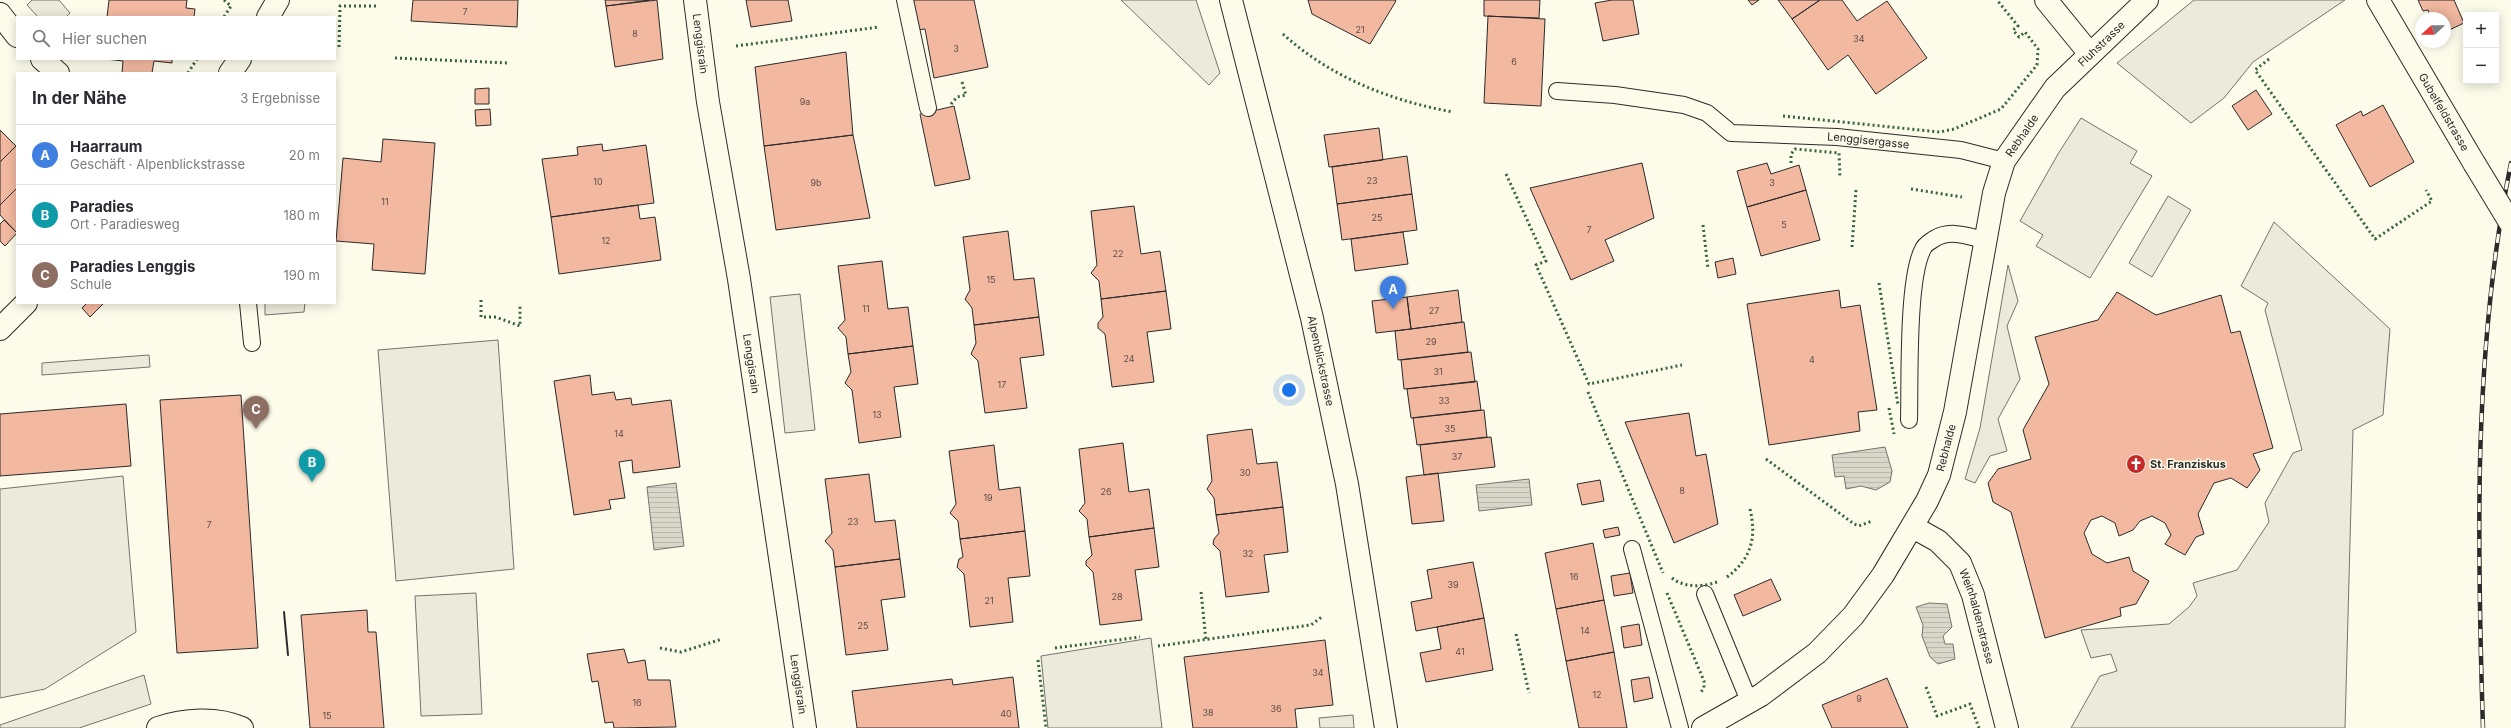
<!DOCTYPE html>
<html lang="de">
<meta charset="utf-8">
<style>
:root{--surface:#fff;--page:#f7f7f7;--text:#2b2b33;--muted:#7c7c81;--line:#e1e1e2;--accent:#c62828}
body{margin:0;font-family:Inter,sans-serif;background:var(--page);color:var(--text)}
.controls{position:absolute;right:12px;top:12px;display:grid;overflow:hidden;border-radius:0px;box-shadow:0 2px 10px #0003}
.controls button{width:36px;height:36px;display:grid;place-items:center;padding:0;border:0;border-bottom:1px solid var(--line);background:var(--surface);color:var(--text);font:20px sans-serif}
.compass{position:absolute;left:2415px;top:12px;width:36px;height:36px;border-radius:50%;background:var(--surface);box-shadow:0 2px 10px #0003;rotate:249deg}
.you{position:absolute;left:1289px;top:390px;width:14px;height:14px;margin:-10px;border:3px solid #fff;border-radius:50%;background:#1a73e8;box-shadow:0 0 0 6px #1a73e833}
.badge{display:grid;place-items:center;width:26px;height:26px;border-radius:50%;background:var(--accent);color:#fff;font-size:13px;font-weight:700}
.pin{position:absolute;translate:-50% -33px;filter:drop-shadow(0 1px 2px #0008)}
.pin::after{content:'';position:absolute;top:21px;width:14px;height:12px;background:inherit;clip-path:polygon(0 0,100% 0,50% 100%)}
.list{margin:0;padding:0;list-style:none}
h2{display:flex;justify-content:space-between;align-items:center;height:52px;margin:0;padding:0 16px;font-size:17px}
h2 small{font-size:13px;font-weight:400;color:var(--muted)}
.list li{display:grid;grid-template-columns:26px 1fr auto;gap:12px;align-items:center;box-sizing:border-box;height:60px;padding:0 16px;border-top:1px solid var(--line)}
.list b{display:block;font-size:15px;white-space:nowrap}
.list p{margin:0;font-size:13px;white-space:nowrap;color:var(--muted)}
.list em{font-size:13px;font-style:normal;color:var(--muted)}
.icon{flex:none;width:22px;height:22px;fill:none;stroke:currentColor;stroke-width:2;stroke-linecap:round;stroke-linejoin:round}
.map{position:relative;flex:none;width:2511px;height:728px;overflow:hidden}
.search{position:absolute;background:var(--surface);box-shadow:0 2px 10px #0003;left:16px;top:16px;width:320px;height:44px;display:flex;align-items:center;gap:10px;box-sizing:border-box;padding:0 14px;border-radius:0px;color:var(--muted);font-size:15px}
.panel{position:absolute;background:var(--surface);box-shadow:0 2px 10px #0003;left:16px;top:72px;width:320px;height:232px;border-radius:0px}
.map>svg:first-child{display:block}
</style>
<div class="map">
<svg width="2511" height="728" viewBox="0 0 2511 728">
<defs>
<pattern id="water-rules" width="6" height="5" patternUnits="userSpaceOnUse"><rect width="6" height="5" fill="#d8d7c9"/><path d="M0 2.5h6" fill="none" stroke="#bab9ad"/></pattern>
</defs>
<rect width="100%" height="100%" fill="#fdfbea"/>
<path fill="#ecebdb" stroke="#74746e" d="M1121,0H1196L1220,73L1209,85Z
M2274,222L2390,329L2383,415L2353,430L2345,728H2071L2100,676L2117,671L2111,654L2091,658L2081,630L2169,624L2189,607L2197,596L2193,583L2237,570L2269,522L2265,503L2293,453L2302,450L2265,310L2268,303L2241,286Z
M2008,265L2018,301L2007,326L2020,379L1998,419L2007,451L1990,456L1975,483L1965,479L1980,428Z
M265,303H305L304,312L265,315Z
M498,340L514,569L396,581L378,350Z
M149,355L150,367L42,375V363Z
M123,476L136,632L45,689L0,698V489Z
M476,593L482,714L421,716L415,596Z
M1151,638L1162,728H1048L1041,656Z"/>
<path fill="#eceadb" stroke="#74746e" d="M32,0H59L70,13L66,17H38L27,5Z
M2194,0H2345L2253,62L2224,98L2191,123L2117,63Z
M2081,118L2137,151L2130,163L2152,176L2090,278L2036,246L2043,235L2020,221L2058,154Z
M2168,196L2191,210L2152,277L2129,263Z
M800,294L815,430L785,433L770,297Z
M144,675L151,704L79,728H0V725Z
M1353,715L1354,728H1320L1319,718Z"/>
<path fill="url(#water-rules)" stroke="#74746e" d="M1885,447L1892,471L1890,482L1876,490L1861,486L1846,489L1844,476L1835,477L1832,455Z
M1529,479L1532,505L1479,511L1476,485Z
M676,483L684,546L654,550L647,487Z
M1929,603L1947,604L1952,627L1943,636L1945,644H1953L1955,659L1938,664L1930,657L1922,636L1923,625L1916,607Z"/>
<path fill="#f2b8a0" stroke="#2b2b2b" d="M109,0H187L186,8L195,9L194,17H107Z
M413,0H518L517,27L411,21Z
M605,0H650L606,6Z
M657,0L663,59L615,67L606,6Z
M746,0H788L792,21L751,27Z
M911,0H974L988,67L934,78L925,29L917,30Z
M1308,0H1395L1396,1L1370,44L1312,14Z
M1484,0H1540L1539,18L1484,16Z
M1612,0H1633L1639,34L1603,41L1595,3Z
M1748,0H1759L1752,5Z
M1778,0H1820L1792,19Z
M1820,0H1842L1857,21L1887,1L1927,58L1876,94L1848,55L1828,70L1792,19Z
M2418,0H2454L2464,23L2445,32V18H2431L2428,10L2423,11Z
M1488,16L1545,19L1541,106L1484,103Z
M846,52L853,135L764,146L755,67Z
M106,59H172V63L154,61L152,73H122L123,61Z
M489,88V104H475V89Z
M2256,90L2272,114L2248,130L2232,106Z
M2383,105L2414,162L2370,187L2336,125L2361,111L2363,116Z
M954,106L970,179L935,186L920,114Z
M490,109L491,125L476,126L475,110Z
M1379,128L1383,160L1329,167L1324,135Z
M0,130L16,146L0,162Z
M853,135L870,218L776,230L764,146Z
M383,139L435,143L425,274L372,270L374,244L336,241L343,158L381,162Z
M602,144L603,151L646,145L654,203L551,217L542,159L578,155L577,147Z
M17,145V188L0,205V162Z
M1407,156L1412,194L1337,204L1332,167Z
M1642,163L1654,218L1605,240L1614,261L1571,280L1530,188Z
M1767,163L1771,174L1799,165L1806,190L1747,207L1737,171Z
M17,188V233L0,215V205Z
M1806,190L1820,240L1761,256L1747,207Z
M1412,194L1417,230L1342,240L1337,204Z
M638,205L640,219L655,217L661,260L559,274L551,217Z
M1134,206L1141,254L1160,251L1166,291L1101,299L1099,281L1091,273L1097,265L1091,211Z
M4,220L17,233L5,246L0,241V224Z
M1008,231L1014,280L1034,278L1039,317L974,325L972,308L965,299L970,290L963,237Z
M1403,232L1408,264L1355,271L1351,239Z
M1733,258L1736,274L1718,278L1715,262Z
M882,261L888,309L908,307L913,346L848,354L846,337L838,328L845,320L838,266Z
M1458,290L1462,322L1411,329L1407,297Z
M1839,290L1841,308L1860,305L1877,410L1858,412L1860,431L1769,445L1747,304Z
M1166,291L1171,329L1147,332L1154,382L1112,387L1105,334L1098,328V323L1103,317L1101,299Z
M2117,292L2156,315L2221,295L2231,333L2240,331L2273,448L2253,454L2260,470L2247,488L2231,478L2214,483L2198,514L2204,534L2196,537L2185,555L2165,544L2171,535L2165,523L2152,516L2140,521L2133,530L2119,536L2115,523L2102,516L2091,520L2084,533L2092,554L2107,563L2129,557L2133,571L2149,581L2136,604L2120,608L2121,616L2045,638L2011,512L1993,502L1988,483L1998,469L2031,459L2023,430L2049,384L2035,337L2098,320Z
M1407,297L1411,329L1376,333L1372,301Z
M87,303H104L90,317L82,308Z
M1039,317L1044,355L1020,358L1027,408L985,413L978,361L971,354L976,343L974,325Z
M1464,322L1468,352L1398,360L1395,331Z
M913,346L918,384L894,387L901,437L859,443L852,390L845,383L851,372L848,354Z
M1471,352L1475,382L1404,389L1401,360Z
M590,375L592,395L614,392L616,400L631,398L632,405L671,400L680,467L633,473L632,460L619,462L625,498L609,500L611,509L574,515L554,381Z
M1477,381L1481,410L1411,418L1407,389Z
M241,395L258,648L177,653L160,400Z
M126,404L131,466L0,476V414Z
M1484,410L1487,437L1417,445L1413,418Z
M1689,413L1696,456L1706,454L1718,524L1674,543L1625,422Z
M1252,429L1257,464L1277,462L1283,507L1216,515L1214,498L1207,489L1212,481L1207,435Z
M1491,437L1495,467L1424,475L1420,445Z
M1123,443L1129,492L1149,489L1154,528L1089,537L1087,519L1079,511L1085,503L1079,449Z
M994,445L999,490L1020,487L1025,531L960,539L958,521L950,513L956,504L949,451Z
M1438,473L1444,521L1412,524L1406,477Z
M869,474L875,522L895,520L900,559L835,567L833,550L825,541L832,533L825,479Z
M1600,480L1604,501L1582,505L1577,484Z
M1283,507L1288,552L1264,555L1269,592L1226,597L1220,551L1213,544L1214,539L1219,533L1216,515Z
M1618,527L1620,535L1605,538L1603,530Z
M1154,528L1159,567L1135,570L1142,620L1100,625L1093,572L1086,565V561L1092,555L1089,537Z
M1025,531L1030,576L1008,578L1013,622L970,627L964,574L957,567L959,559L963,557L960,539Z
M1593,543L1604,600L1556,609L1545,553Z
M900,559L905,597L881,600L888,650L846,655L835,567Z
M1473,562L1484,618L1416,631L1411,602L1432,598L1427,570Z
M1630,573L1633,593L1614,596L1611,576Z
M1771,579L1781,600L1743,616L1734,595Z
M1604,600L1614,652L1566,661L1556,609Z
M367,610L368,632H376L384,728H310L301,615Z
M1484,618L1493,670L1426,682L1420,653L1441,649L1437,627Z
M1639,624L1642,645L1624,648L1621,627Z
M1325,640L1333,705L1295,709L1297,728H1193L1184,657Z
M624,649L628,663L645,660L648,680H670L676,727L614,728L613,722L605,723L598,681L592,682L587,654Z
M1614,652L1627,728H1579L1566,661Z
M1013,677L1019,728H857L852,691L952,679L953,685Z
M1649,677L1653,698L1634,702L1631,680Z
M1887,678L1908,728H1832L1822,705Z"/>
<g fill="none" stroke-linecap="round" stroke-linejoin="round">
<g stroke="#2b2b2b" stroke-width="18">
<g id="service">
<path d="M905,0L928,108"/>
<path id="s1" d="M1557,91L1615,95L1684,105L1707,113L1731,133L1837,137L1961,150L2004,161"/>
<path d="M248,303L252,343"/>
<path d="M1909,420C1910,382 1907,278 1923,249C1924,245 1931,241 1934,239C1950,229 1967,236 1984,240"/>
<path d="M1632,549L1680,728"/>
<path d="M1705,594L1749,701"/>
</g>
</g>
<g stroke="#2b2b2b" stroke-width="24">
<g id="minor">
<path id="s2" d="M695,0L708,102L739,279L805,728"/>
<path id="s3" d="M1231,0L1312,318L1347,484L1386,728"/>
<path d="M2046,0L2090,54"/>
<path id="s4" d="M2378,0L2474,163"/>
<path d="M0,14L17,36"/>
<path d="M42,59L58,73"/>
<path id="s5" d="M1913,527L1938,541L1960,563L1973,595L2007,728"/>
<path d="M158,728C184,719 217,717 242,728"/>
<path id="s6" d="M1703,728L1761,695L1817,653L1853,616L1883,575L1927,501L1939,475L1955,412L1994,193L2004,161L2055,88L2147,0"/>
</g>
</g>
<g stroke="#2b2b2b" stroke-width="24">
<path id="tertiary" d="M268,17L278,0
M230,73L240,59
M0,329L26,303"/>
</g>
<use href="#service" stroke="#fdfbea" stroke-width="16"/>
<use href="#minor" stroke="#fdfbea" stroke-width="22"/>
<use href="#tertiary" stroke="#fdfbea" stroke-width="22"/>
<g stroke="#2b2b2b" stroke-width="4.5">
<path id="rail" d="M2483,728C2477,540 2473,349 2511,163"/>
</g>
<use href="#rail" stroke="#fdfbea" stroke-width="3" stroke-dasharray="9" stroke-linecap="butt"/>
<g stroke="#2b2b2b" stroke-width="24" stroke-linecap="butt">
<path id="minor-bridge" d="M2474,163L2511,224"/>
</g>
<use href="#minor-bridge" stroke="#fdfbea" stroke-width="22"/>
<path stroke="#34623c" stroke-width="3" stroke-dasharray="2 3" stroke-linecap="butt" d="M224,0L231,6L224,17
M1283,34C1330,77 1391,101 1453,112
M736,46L879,27
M339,47L340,6H376
M395,58L509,63
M2269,59L2255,70L2375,239L2432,201L2426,190
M188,73L197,59
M951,104L957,97L966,95L962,82
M1783,116L1940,132L1954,129L2001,109L2037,65L2038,49L2025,32L2019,37L2013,30L2018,26L1997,0
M1791,163V154L1795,149L1839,153L1840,178
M1506,174L1546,261L1536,265L1589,384L1682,365
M1911,189L1962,197
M1703,225L1708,269
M1852,247L1856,190
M1879,283L1898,405
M481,300V317H496L520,326V306
M1588,392L1663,573
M1889,408L1894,434
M1766,459L1854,524L1859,526L1872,521
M1727,577C1751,559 1757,538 1750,509
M1672,578C1684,588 1703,587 1717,582
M1201,592L1206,640
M1667,593L1704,681V688L1701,692
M1516,634L1529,693
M1158,646L1311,625L1323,616
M660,648L681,652L722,639
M1055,648L1140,637
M1038,660L1046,728
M1926,687L1937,716L1970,704L1979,728"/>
<path stroke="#2b2b2b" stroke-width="2" d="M284,612L288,655"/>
</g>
<defs>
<g id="church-disc" transform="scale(1)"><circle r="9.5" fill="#c62828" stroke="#fdfbea"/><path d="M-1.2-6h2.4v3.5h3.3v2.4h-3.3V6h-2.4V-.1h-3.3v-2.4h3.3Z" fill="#fff"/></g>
</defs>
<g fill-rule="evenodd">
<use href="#church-disc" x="2136" y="464"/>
</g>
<g text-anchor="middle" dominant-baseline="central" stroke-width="3" stroke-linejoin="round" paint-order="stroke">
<g font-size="9" fill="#5d4e48">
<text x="465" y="11">7</text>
<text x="1360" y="29">21</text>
<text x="635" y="33">8</text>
<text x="1859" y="38">34</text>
<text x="956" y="48">3</text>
<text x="1514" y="61">6</text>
<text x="805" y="101">9a</text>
<text x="1372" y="180">23</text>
<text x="598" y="181">10</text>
<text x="816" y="182">9b</text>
<text x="1772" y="182">3</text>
<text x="385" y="201">11</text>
<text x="1377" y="217">25</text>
<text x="1784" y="224">5</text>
<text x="1589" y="229">7</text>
<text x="606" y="240">12</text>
<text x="1118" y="253">22</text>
<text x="991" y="279">15</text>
<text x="866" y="308">11</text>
<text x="1434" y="310">27</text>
<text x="1431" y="341">29</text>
<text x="1129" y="358">24</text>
<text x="1812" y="359">4</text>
<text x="1438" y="371">31</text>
<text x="1002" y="384">17</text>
<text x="1444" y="400">33</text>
<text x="877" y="414">13</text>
<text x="1450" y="428">35</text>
<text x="619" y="433">14</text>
<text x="1457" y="456">37</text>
<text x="1245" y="472">30</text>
<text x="1682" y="490">8</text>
<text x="1106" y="491">26</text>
<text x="988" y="497">19</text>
<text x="853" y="521">23</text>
<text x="209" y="524">7</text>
<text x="1248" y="553">32</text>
<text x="1574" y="576">16</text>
<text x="1453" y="584">39</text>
<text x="1117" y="596">28</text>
<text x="989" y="600">21</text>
<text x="863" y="625">25</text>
<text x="1585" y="630">14</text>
<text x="1460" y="651">41</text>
<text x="1318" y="672">34</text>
<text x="1597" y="694">12</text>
<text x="1859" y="698">9</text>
<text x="637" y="702">16</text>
<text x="1276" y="708">36</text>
<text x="1208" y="712">38</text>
<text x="1006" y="713">40</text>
<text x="327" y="715">15</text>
</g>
<g font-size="11" fill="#2b2b2b" stroke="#fdfbea">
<text stroke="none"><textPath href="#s2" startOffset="44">Lenggisrain</textPath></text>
<text stroke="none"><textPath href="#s6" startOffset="828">Fluhstrasse</textPath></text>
<text stroke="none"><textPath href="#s4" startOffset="130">Gubelfeldstrasse</textPath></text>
<text stroke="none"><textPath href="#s6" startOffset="706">Rebhalde</textPath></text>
<text stroke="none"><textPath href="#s1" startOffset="321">Lenggisergasse</textPath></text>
<text stroke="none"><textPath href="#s3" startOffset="372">Alpenblickstrasse</textPath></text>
<text stroke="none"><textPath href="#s2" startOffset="368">Lenggisrain</textPath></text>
<text stroke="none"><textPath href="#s6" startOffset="382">Rebhalde</textPath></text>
<text stroke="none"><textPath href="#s5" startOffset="116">Weinhaldenstrasse</textPath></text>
<text stroke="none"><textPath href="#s2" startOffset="692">Lenggisrain</textPath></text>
</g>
<g font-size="11" font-weight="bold" fill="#2b2b2b" stroke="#fdfbea" text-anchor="start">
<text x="2150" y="464">St. Franziskus</text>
</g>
</g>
</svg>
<div class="controls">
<button>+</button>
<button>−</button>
</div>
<svg class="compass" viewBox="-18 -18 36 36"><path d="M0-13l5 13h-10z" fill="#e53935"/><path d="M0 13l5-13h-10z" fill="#7c7c81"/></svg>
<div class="you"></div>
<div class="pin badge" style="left:1393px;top:309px;background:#3f7fe0">A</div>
<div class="pin badge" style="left:312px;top:482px;background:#0f9aa8">B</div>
<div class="pin badge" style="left:256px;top:429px;background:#8d6e63">C</div>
<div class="search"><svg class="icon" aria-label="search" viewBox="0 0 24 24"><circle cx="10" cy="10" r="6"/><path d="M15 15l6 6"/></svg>Hier suchen</div>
<section class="panel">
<h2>In der Nähe<small>3 Ergebnisse</small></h2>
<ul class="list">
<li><span class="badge" style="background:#3f7fe0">A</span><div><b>Haarraum</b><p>Geschäft · Alpenblickstrasse</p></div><em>20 m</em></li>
<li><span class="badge" style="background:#0f9aa8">B</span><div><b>Paradies</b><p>Ort · Paradiesweg</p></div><em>180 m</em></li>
<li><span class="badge" style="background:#8d6e63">C</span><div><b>Paradies Lenggis</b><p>Schule</p></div><em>190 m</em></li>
</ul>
</section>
</div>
